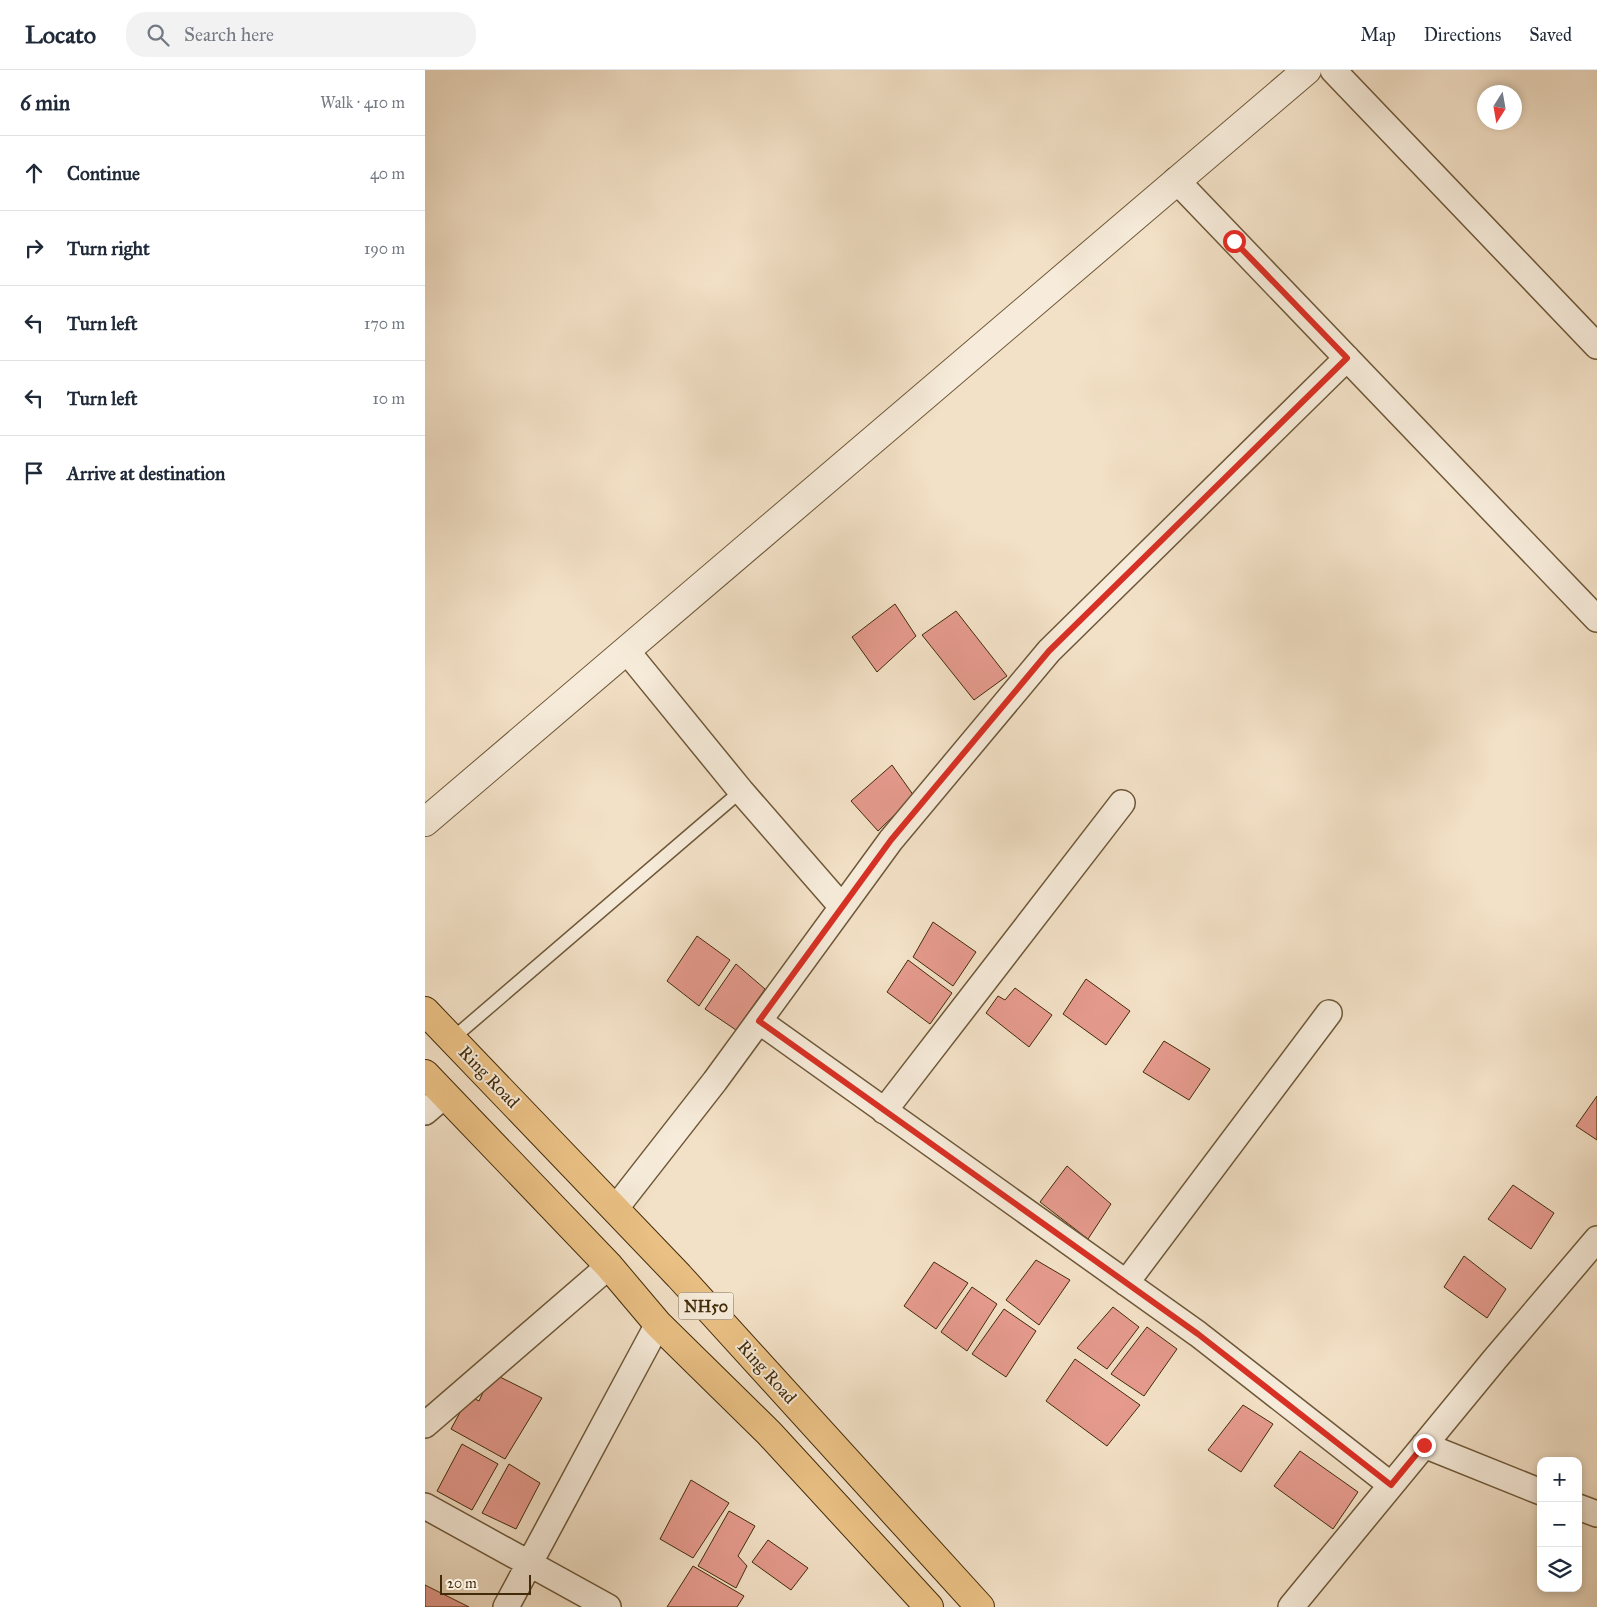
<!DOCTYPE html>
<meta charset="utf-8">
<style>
:root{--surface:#fff;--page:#f2f2f3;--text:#1f2937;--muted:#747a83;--line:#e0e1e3}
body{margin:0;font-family:"IM FELL Great Primer",serif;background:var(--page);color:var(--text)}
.controls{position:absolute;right:15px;bottom:15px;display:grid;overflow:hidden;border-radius:10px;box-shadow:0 2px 8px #0003}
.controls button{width:45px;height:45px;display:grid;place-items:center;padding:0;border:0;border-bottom:1px solid var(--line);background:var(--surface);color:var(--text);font:25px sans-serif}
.compass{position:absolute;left:1052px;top:15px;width:45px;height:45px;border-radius:50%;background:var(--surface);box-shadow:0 2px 8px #0003;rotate:191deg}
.scale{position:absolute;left:15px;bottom:12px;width:91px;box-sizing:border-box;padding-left:5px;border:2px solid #422b09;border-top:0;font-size:14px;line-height:18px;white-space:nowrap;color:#422b09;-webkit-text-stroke:4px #f7ecdb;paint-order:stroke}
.stop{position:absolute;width:15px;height:15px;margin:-11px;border:4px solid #d93025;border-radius:50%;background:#fff}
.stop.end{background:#d93025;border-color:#fff;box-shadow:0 1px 5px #0008}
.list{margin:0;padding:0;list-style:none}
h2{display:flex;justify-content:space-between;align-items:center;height:65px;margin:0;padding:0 20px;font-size:21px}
h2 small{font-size:16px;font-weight:400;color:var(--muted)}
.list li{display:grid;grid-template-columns:32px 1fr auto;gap:15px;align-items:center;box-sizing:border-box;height:75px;padding:0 20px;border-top:1px solid var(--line)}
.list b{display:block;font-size:19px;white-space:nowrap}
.list em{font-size:16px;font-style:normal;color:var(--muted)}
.icon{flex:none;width:28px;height:28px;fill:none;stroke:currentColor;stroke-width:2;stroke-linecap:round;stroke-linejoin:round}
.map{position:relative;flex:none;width:1172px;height:1537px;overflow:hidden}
header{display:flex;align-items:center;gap:30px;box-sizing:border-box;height:70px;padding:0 25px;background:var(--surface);border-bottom:1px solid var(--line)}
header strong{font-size:24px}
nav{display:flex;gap:28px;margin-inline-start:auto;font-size:18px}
.search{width:350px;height:45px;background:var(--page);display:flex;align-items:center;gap:12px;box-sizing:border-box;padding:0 18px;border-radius:20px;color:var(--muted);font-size:19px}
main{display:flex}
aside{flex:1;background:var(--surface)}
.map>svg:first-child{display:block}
</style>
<header>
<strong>Locato</strong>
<div class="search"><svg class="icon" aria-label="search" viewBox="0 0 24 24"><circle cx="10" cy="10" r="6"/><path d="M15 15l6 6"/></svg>Search here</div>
<nav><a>Map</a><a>Directions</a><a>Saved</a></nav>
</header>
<main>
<aside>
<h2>6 min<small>Walk · 410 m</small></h2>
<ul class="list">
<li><svg class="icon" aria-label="ahead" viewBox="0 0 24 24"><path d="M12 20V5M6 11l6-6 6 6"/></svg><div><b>Continue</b></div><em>40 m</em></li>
<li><svg class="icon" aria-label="right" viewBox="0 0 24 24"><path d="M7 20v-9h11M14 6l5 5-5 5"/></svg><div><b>Turn right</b></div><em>190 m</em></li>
<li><svg class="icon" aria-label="left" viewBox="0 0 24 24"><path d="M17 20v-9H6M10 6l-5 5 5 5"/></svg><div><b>Turn left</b></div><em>170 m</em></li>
<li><svg class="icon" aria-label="left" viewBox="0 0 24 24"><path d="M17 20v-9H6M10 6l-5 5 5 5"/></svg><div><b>Turn left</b></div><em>10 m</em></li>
<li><svg class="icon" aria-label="arrive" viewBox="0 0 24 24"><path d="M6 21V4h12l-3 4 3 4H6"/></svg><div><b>Arrive at destination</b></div></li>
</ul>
</aside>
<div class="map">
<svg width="1172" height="1537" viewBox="0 0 1172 1537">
<rect width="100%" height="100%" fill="#f3e1c7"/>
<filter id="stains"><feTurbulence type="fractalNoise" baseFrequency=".004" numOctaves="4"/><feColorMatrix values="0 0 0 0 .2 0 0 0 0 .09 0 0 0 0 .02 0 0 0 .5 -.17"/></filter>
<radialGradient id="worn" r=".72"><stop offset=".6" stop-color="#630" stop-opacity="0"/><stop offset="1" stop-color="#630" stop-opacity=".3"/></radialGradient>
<path fill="#e59a8d" stroke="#422b09" d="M470,534L491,566L452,602L427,567Z
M531,541L582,606L549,630L497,565Z
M467,695L489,726L453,761L426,731Z
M508,852L551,882L528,916L488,887Z
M272,866L305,890L274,936L242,911Z
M483,890L527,923L505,954L462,922Z
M311,894L340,919L311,960L280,939Z
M661,909L705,941L681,975L638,944Z
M590,918L627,945L604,977L561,943L573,926L580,930Z
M739,971L785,999L764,1030L718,1002Z
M1172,1026V1070L1151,1056Z
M642,1096L686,1134L663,1169L615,1132Z
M1088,1115L1129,1143L1106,1179L1063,1149Z
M1039,1186L1081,1219L1062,1248L1019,1217Z
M611,1190L645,1210L614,1255L581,1230Z
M509,1192L543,1213L511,1259L479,1236Z
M547,1217L572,1234L542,1281L516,1262Z
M688,1237L714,1257L682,1299L652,1278Z
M579,1239L611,1261L581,1307L547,1284Z
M722,1257L752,1279L719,1326L686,1304Z
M650,1289L715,1335L682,1376L621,1331Z
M67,1303L117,1328L80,1389L26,1359L44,1326L54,1331Z
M818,1335L848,1354L816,1402L783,1380Z
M37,1374L73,1394L47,1440L12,1421Z
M875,1381L933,1422L908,1459L849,1416Z
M84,1394L115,1413L91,1459L57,1443Z
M266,1410L304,1433L268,1488L235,1469Z
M304,1441L330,1456L313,1486L322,1496L311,1518L273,1496Z
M343,1470L383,1498L366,1520L327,1492Z
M268,1496L319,1526L312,1537H242Z
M0,1515L44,1537H0Z"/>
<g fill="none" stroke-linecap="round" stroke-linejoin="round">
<g stroke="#6e5838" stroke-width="15">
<path id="service" d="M27,969L316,721"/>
</g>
<g stroke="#6e5838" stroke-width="28">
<path id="minor" d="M908,0L1172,276
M751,110L1172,549
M201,580L316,721L417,837
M334,951L773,1264L966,1415
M459,1041L697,733
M0,1042L20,1025
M190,1139L290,1011L466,770L624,581L922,288
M701,1213L904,943
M0,1355L184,1196
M999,1375L1116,1422
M0,1436L183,1537
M1153,1437L1172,1444
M81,1537L233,1254
M866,1537L1070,1289L1172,1169"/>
</g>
<g stroke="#6e5838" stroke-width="30">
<path id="tertiary" d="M0,752L882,0"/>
</g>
<g stroke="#422b09" stroke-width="30">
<path id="trunk" d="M0,941L254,1206L555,1537
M0,1004L184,1196L233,1254L344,1363L504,1537"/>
</g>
<use href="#service" stroke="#f7ecdb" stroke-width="12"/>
<use href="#minor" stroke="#f7ecdb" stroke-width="25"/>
<use href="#tertiary" stroke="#f7ecdb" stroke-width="28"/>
<use href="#trunk" stroke="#eac084" stroke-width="28"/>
</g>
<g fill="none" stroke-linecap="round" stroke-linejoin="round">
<path stroke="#d93025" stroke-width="6" d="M809,171L922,288L624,581L466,770L334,951L773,1264L966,1415L999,1375"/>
</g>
<g text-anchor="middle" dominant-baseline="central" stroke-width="4" stroke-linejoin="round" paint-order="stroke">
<rect fill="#f7ecdb" stroke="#786548" stroke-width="1" x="253.5" y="1222.5" width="55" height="27" rx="4"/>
<g font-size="16" font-weight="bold" fill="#422b09">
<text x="281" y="1236">NH50</text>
</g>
<g font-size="18" fill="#422b09" stroke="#f7ecdb">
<text transform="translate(64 1007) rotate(46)">Ring Road</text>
<text transform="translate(342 1302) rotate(48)">Ring Road</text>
</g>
</g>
<rect width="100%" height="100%" filter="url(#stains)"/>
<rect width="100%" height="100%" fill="url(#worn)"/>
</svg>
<div class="controls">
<button>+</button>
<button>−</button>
<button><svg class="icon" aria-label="layers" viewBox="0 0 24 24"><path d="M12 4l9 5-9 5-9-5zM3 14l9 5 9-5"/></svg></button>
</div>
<svg class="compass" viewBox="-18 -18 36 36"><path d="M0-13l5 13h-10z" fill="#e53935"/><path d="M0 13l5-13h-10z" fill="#747a83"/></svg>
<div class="scale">20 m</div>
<div class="stop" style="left:809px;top:171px"></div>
<div class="stop end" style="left:999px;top:1375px"></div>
</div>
</main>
